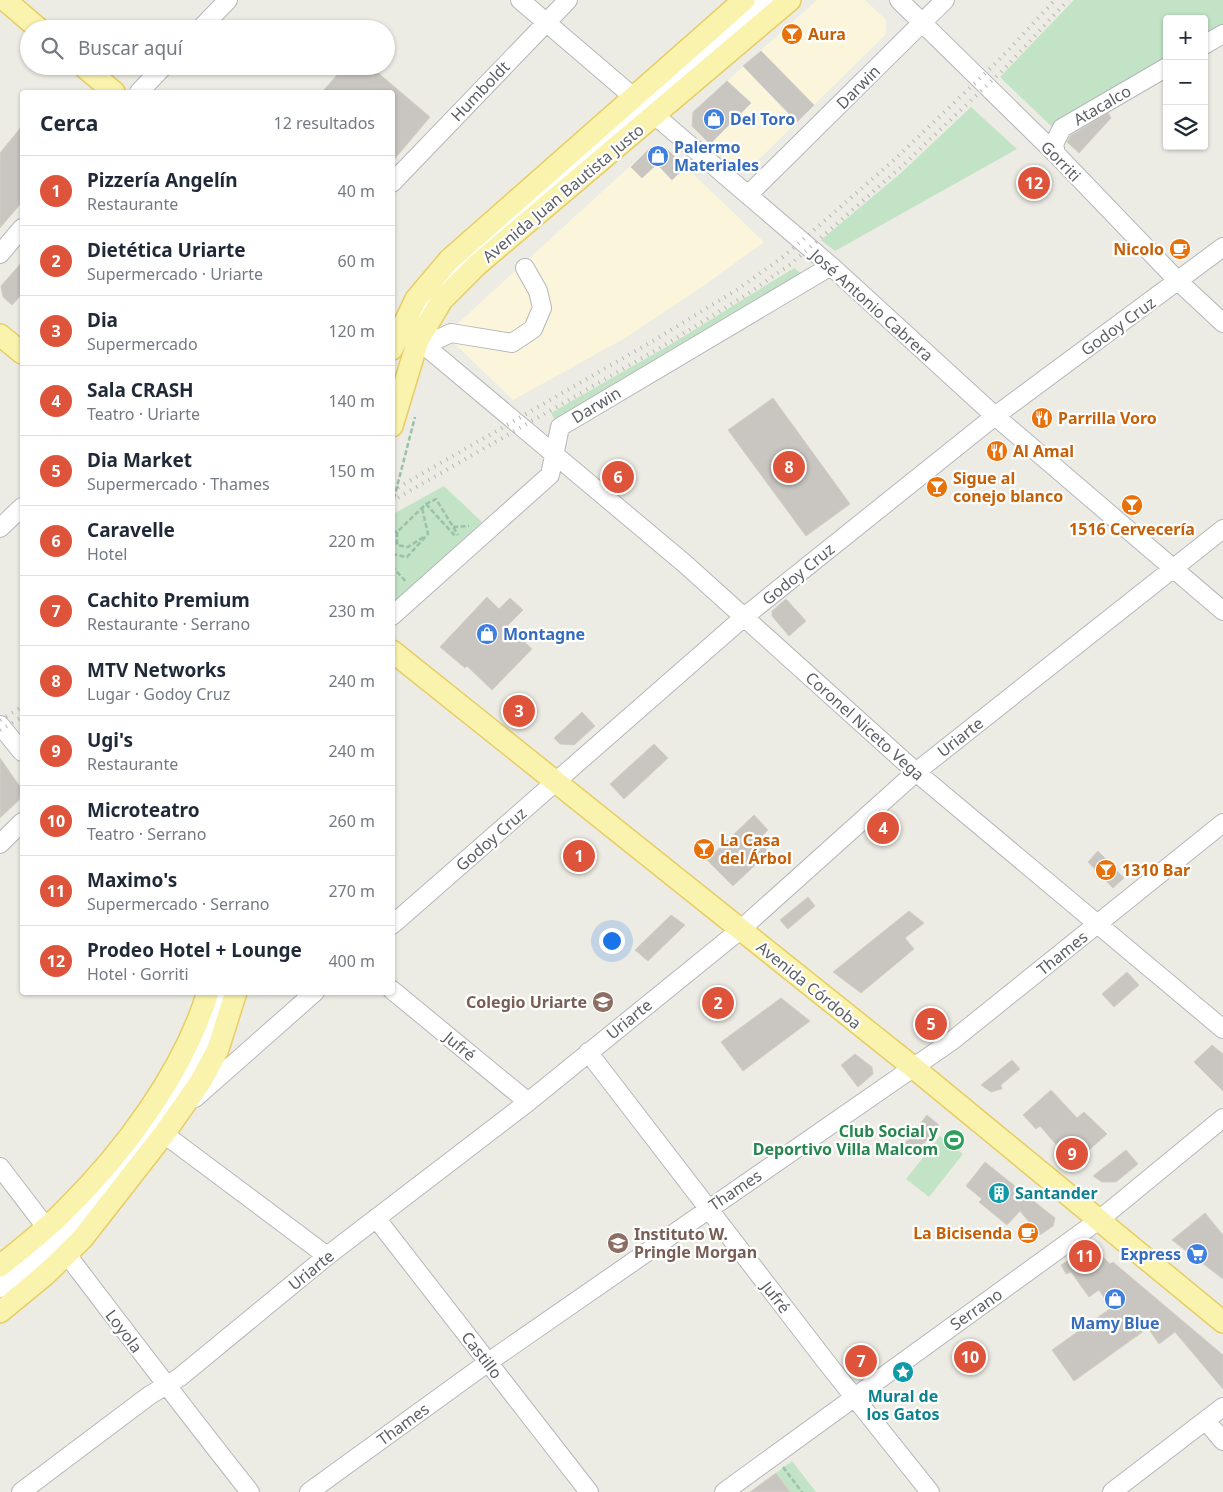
<!DOCTYPE html>
<html lang="es">
<meta charset="utf-8">
<style>
:root{--surface:#fff;--page:#f2f2f3;--text:#1f2937;--muted:#747a83;--line:#e0e1e3;--accent:#dd543b}
body{margin:0;font-family:"Noto Sans",sans-serif;background:var(--page);color:var(--text)}
.controls{position:absolute;right:15px;top:15px;display:grid;overflow:hidden;border-radius:5px;box-shadow:0 1px 4px #0004}
.controls button{width:45px;height:45px;display:grid;place-items:center;padding:0;border:0;border-bottom:1px solid var(--line);background:var(--surface);color:var(--text);font:25px sans-serif}
.you{position:absolute;left:611px;top:940px;width:18px;height:18px;margin:-12px;border:4px solid #fff;border-radius:50%;background:#1a73e8;box-shadow:0 0 0 8px #1a73e833}
.badge{display:grid;place-items:center;width:32px;height:32px;border-radius:50%;background:var(--accent);color:#fff;font-size:16px;font-weight:700}
.pin{position:absolute;translate:-50% -50%;border:2px solid #fff;box-shadow:0 1px 5px #0006}
.list{margin:0;padding:0;list-style:none}
h2{display:flex;justify-content:space-between;align-items:center;height:65px;margin:0;padding:0 20px;font-size:21px}
h2 small{font-size:16px;font-weight:400;color:var(--muted)}
.list li{display:grid;grid-template-columns:32px 1fr auto;gap:15px;align-items:center;box-sizing:border-box;height:70px;padding:0 20px;border-top:1px solid var(--line)}
.list b{display:block;font-size:19px;white-space:nowrap}
.list p{margin:0;font-size:16px;white-space:nowrap;color:var(--muted)}
.list em{font-size:16px;font-style:normal;color:var(--muted)}
.icon{flex:none;width:28px;height:28px;fill:none;stroke:currentColor;stroke-width:2;stroke-linecap:round;stroke-linejoin:round}
.map{position:relative;flex:none;width:1223px;height:1492px;overflow:hidden}
.search{position:absolute;background:var(--surface);box-shadow:0 1px 4px #0004;left:20px;top:20px;width:375px;height:55px;display:flex;align-items:center;gap:12px;box-sizing:border-box;padding:0 18px;border-radius:28px;color:var(--muted);font-size:19px}
.panel{position:absolute;background:var(--surface);box-shadow:0 1px 4px #0004;left:20px;top:90px;width:375px;height:905px;border-radius:5px}
.map>svg:first-child{display:block}
</style>
<div class="map">
<svg width="1223" height="1492" viewBox="0 0 1223 1492">
<rect width="100%" height="100%" fill="#edece4"/>
<path fill="#fbf6db" d="M817,0H865L886,20V34L751,167L736,169L692,126L693,112Z
M666,148L764,242L696,291L625,338L513,400L452,341L456,325L649,149Z"/>
<path fill="#c2e3c5" d="M1074,0H1223V27L1204,38V19H1167V60L1053,128L1000,77Z
M971,107L1017,149L835,251L821,240L901,173Z
M794,268L802,274L556,422L551,413L673,343Z
M444,486L482,522L393,603L392,523L395,513Z
M940,1136L963,1154L929,1197L906,1179Z
M792,1461L816,1492H790L776,1473Z"/>
<path fill="#c9c6c1" stroke="#d2cec3" d="M761,51L814,105L797,122L743,66Z
M345,66H370L430,117L392,162V92H322Z
M727,81L751,103L710,144L692,126L693,112Z
M1108,113L1111,118L1079,153L1067,142L1070,136Z
M22,126V202L0,228V153Z
M666,148L685,167L672,180L657,164L642,178L631,167L649,149Z
M22,262V294L12,305L3,297L1,286Z
M773,398L850,504L806,536L728,430Z
M487,597L499,609L510,598L523,610L507,626L532,649L492,690L467,666L465,668L440,647Z
M786,599L806,621L789,636L772,616V611Z
M582,712L595,726L574,745L560,744L554,738Z
M654,744L668,758L624,799L610,784Z
M0,758L21,788L19,800L0,818Z
M754,815L768,830L758,840L769,852L733,886L707,860Z
M1098,851L1124,878L1113,888L1088,862Z
M808,897L815,906L788,929L780,920Z
M909,911L924,923L905,938L914,949L861,993L833,972Z
M671,915L685,925L648,961L635,950Z
M1127,972L1139,985L1114,1007L1102,994Z
M781,998L810,1021L743,1071L721,1042Z
M936,1008L947,1020L931,1036H923L915,1027Z
M1212,1045L1223,1054V1091L1194,1062Z
M855,1054L872,1067L873,1074L858,1087L841,1065Z
M1012,1060L1020,1069L1001,1085L1002,1089L991,1092L981,1085Z
M1051,1090L1077,1118L1084,1112L1107,1134L1073,1164L1040,1126L1036,1129L1023,1115Z
M927,1115L939,1125L917,1152L905,1143Z
M1126,1150L1138,1164L1116,1182H1102L1093,1176Z
M985,1162L1055,1218L1053,1226L1040,1235L1020,1211L1007,1225L979,1202L982,1199L966,1186Z
M1205,1213L1223,1235V1279L1172,1240Z
M1087,1249L1096,1250L1110,1264L1113,1262L1223,1355V1389L1175,1332L1159,1344L1148,1328L1074,1381L1052,1350L1111,1308L1099,1290L1089,1297L1071,1272L1066,1274L1061,1265Z
M776,1473L790,1492H750Z"/>
<g fill="none" stroke-linecap="round" stroke-linejoin="round">
<g stroke="#b4b6ba" stroke-width="20">
<path id="minor" d="M520,0L831,266L995,416L1223,611
M899,0L1056,154L1178,281L1223,323
M200,29L228,0
M1204,45L1223,34
M139,92L164,66
M1056,154L1054,144L1062,128L1167,67
M392,183L568,0
M748,195L945,0
M0,254L22,228
M413,329L423,309L449,275L766,0
M418,340L684,563L916,772L1223,1029
M425,345L451,333L512,343L533,329L542,308L538,291L525,268
M0,528L22,507
M392,616L550,475L560,427L831,266
M0,725L22,752
M0,844L22,822
M392,925L744,617L995,416L1223,247
M392,990L528,1102
M588,1052L827,1363L930,1492
M195,1098L315,992
M164,1134L327,1256
M0,1167C83,1275 165,1385 250,1492
M376,1218L589,1492
M0,1288L77,1222L117,1175L174,1101L195,1069L205,1047L220,992
M1206,1421L1223,1441
M21,1492L150,1395L180,1377L327,1256L528,1102L740,930L916,772L1223,529
M309,1492L487,1363L953,1040L1223,823
M724,1492L1099,1220L1223,1118
M1112,1492L1223,1407"/>
</g>
<g stroke="#e7cd63" stroke-width="24">
<path id="major" d="M5,0L39,29
M83,66L114,92
M0,335L22,353
M392,349L416,299L449,260L744,0
M392,426L418,340L442,300L477,265L790,0
M392,651L914,1068L1223,1322
M0,1266C22,1248 46,1230 66,1209C124,1152 184,1071 208,992
M0,1312L45,1275L82,1239L164,1134L201,1081L218,1049L236,992"/>
</g>
<path stroke="#9ac1a9" stroke-width="2.5" stroke-dasharray="5 2.5" stroke-linecap="butt" d="M426,504L456,537
M392,506L415,417
M453,527L469,526
M392,531L397,532L426,504L436,499L458,535
M397,532V545L408,547L425,536
M392,554L407,557L428,534L422,508
M392,566L406,582
M783,1467L802,1492"/>
<use href="#minor" stroke="#fff" stroke-width="18"/>
<use href="#major" stroke="#f9f3ad" stroke-width="21"/>
<path stroke="#b4b5b5" stroke-width="4" stroke-dasharray="1 6" stroke-linecap="butt" d="M392,491L658,338L738,289L783,257L893,161L998,61L1055,0
M392,501L663,346L746,295L791,264L899,169L1005,68L1068,0
M0,720L22,707
M0,730L22,717"/>
</g>
<defs>
<g id="bar-disc" transform="scale(1.125)"><circle r="9.5" fill="#e8710a" stroke="#fff"/><path d="M-6-5H6L.8 .8V4.5H3.5V6h-7V4.5H-.8V.8Z" fill="#fff"/></g>
<g id="shop-disc" transform="scale(1.125)"><circle r="9.5" fill="#3f7fe0" stroke="#fff"/><path d="M-5-2.5h2.3a2.7 3.5 0 0 1 5.4 0H5L5.5 6h-11ZM-1.5-2.5h3a1.5 2.3 0 0 0-3 0Z" fill="#fff"/></g>
<g id="cafe-disc" transform="scale(1.125)"><circle r="9.5" fill="#e8710a" stroke="#fff"/><path d="M-5.5-4.5H6V0H3Q3 3.5 0 3.5H-2.5Q-5.5 3.5-5.5 0ZM3-3.2v2h1.7v-2ZM-6 4.5H4V6H-6Z" fill="#fff"/></g>
<g id="restaurant-disc" transform="scale(1.125)"><circle r="9.5" fill="#e8710a" stroke="#fff"/><path d="M-5-6h1v4h1v-4h1v4h1v-4h1v5L-1.5 .5V6h-2V.5L-5-1ZM5-6V6H3V1.5H1.5Q1.5-4 5-6Z" fill="#fff"/></g>
<g id="school-disc" transform="scale(1.125)"><circle r="9.5" fill="#8d6e63" stroke="#fff"/><path d="M0-5L7-2L0 1L-7-2ZM-4 1L0 2.5L4 1V4Q0 6-4 4Z" fill="#fff"/></g>
<g id="stadium-disc" transform="scale(1.125)"><circle r="9.5" fill="#2e9e5b" stroke="#fff"/><path d="M0-5a6.5 5 0 1 0 0 10a6.5 5 0 1 0 0-10ZM-3.5-1.8h7v3.6h-7Z" fill="#fff"/></g>
<g id="building-disc" transform="scale(1.125)"><circle r="9.5" fill="#0f9aa8" stroke="#fff"/><path d="M-4-6H4V6H1V3H-1V6H-4ZM-2.5-4.3h1.7v1.8h-1.7ZM.8-4.3h1.7v1.8H.8ZM-2.5-1h1.7V.8h-1.7ZM.8-1h1.7V.8H.8Z" fill="#fff"/></g>
<g id="supermarket-disc" transform="scale(1.125)"><circle r="9.5" fill="#3f7fe0" stroke="#fff"/><path d="M-6-5.5h2.5l.6 2H6L4.5 2H-2.5L-4.4-4H-6ZM-1.5 3.2a1.3 1.3 0 1 0 .1 0ZM3 3.2a1.3 1.3 0 1 0 .1 0Z" fill="#fff"/></g>
<g id="sight-disc" transform="scale(1.125)"><circle r="9.5" fill="#0f9aa8" stroke="#fff"/><path d="M0-6L1.8-2.2L6-1.7L2.9 1.2L3.7 5.4L0 3.3L-3.7 5.4L-2.9 1.2L-6-1.7L-1.8-2.2Z" fill="#fff"/></g>
</defs>
<g fill-rule="evenodd">
<use href="#bar-disc" x="792" y="34"/>
<use href="#shop-disc" x="714" y="119"/>
<use href="#shop-disc" x="658" y="156"/>
<use href="#cafe-disc" x="1180" y="249"/>
<use href="#restaurant-disc" x="1042" y="418"/>
<use href="#restaurant-disc" x="997" y="451"/>
<use href="#bar-disc" x="937" y="487"/>
<use href="#bar-disc" x="1132" y="505"/>
<use href="#shop-disc" x="487" y="634"/>
<use href="#bar-disc" x="704" y="849"/>
<use href="#bar-disc" x="1106" y="870"/>
<use href="#school-disc" x="603" y="1002"/>
<use href="#stadium-disc" x="954" y="1140"/>
<use href="#building-disc" x="999" y="1193"/>
<use href="#cafe-disc" x="1028" y="1233"/>
<use href="#school-disc" x="618" y="1243"/>
<use href="#supermarket-disc" x="1197" y="1254"/>
<use href="#shop-disc" x="1115" y="1299"/>
<use href="#sight-disc" x="903" y="1372"/>
</g>
<g text-anchor="middle" dominant-baseline="central" stroke-width="4.5" stroke-linejoin="round" paint-order="stroke">
<g font-size="16" font-weight="bold" fill="#c56008" stroke="#fff" text-anchor="start">
<text x="808" y="34">Aura</text>
<text x="1164" y="249" text-anchor="end">Nicolo</text>
<text x="1058" y="418">Parrilla Voro</text>
<text x="1013" y="451">Al Amal</text>
<text x="953" y="478">Sigue al<tspan x="953" dy="18">conejo blanco</tspan></text>
<text x="1132" y="529" text-anchor="middle">1516 Cervecería</text>
<text x="720" y="840">La Casa<tspan x="720" dy="18">del Árbol</tspan></text>
<text x="1122" y="870">1310 Bar</text>
<text x="1012" y="1233" text-anchor="end">La Bicisenda</text>
</g>
<g font-size="16" fill="#5c5f64" stroke="#fff">
<text transform="translate(858 87) rotate(-45)">Darwin</text>
<text transform="translate(480 91) rotate(-46)">Humboldt</text>
<text transform="translate(1102 105) rotate(-30)">Atacalco</text>
<text transform="translate(1061 161) rotate(46)">Gorriti</text>
<text transform="translate(563 193) rotate(-40)">Avenida Juan Bautista Justo</text>
<text transform="translate(872 305) rotate(42)">José Antonio Cabrera</text>
<text transform="translate(1118 326) rotate(-36)">Godoy Cruz</text>
<text transform="translate(596 405) rotate(-31)">Darwin</text>
<text transform="translate(798 574) rotate(-39)">Godoy Cruz</text>
<text transform="translate(865 726) rotate(42)">Coronel Niceto Vega</text>
<text transform="translate(960 737) rotate(-38)">Uriarte</text>
<text transform="translate(491 839) rotate(-41)">Godoy Cruz</text>
<text transform="translate(1062 953) rotate(-39)">Thames</text>
<text transform="translate(809 985) rotate(39)">Avenida Córdoba</text>
<text transform="translate(629 1019) rotate(-39)">Uriarte</text>
<text transform="translate(460 1046) rotate(40)">Jufré</text>
<text transform="translate(735 1190) rotate(-34)">Thames</text>
<text transform="translate(311 1270) rotate(-39)">Uriarte</text>
<text transform="translate(776 1297) rotate(52)">Jufré</text>
<text transform="translate(976 1309) rotate(-35)">Serrano</text>
<text transform="translate(124 1331) rotate(53)">Loyola</text>
<text transform="translate(482 1355) rotate(52)">Castillo</text>
<text transform="translate(403 1424) rotate(-36)">Thames</text>
</g>
<g font-size="16" font-weight="bold" fill="#366cbe" stroke="#fff" text-anchor="start">
<text x="730" y="119">Del Toro</text>
<text x="674" y="147">Palermo<tspan x="674" dy="18">Materiales</tspan></text>
<text x="503" y="634">Montagne</text>
<text x="1181" y="1254" text-anchor="end">Express</text>
<text x="1115" y="1323" text-anchor="middle">Mamy Blue</text>
</g>
<g font-size="16" font-weight="bold" fill="#785e54" stroke="#fff" text-anchor="end">
<text x="587" y="1002">Colegio Uriarte</text>
<text x="634" y="1234" text-anchor="start">Instituto W.<tspan x="634" dy="18">Pringle Morgan</tspan></text>
</g>
<g font-size="16" font-weight="bold" fill="#27864d" stroke="#fff" text-anchor="end">
<text x="938" y="1131">Club Social y<tspan x="938" dy="18">Deportivo Villa Malcom</tspan></text>
</g>
<g font-size="16" font-weight="bold" fill="#0d838f" stroke="#fff" text-anchor="start">
<text x="1015" y="1193">Santander</text>
<text x="903" y="1396" text-anchor="middle">Mural de<tspan x="903" dy="18">los Gatos</tspan></text>
</g>
</g>
</svg>
<div class="controls">
<button>+</button>
<button>−</button>
<button><svg class="icon" aria-label="layers" viewBox="0 0 24 24"><path d="M12 4l9 5-9 5-9-5zM3 14l9 5 9-5"/></svg></button>
</div>
<div class="you"></div>
<div class="pin badge" style="left:579px;top:856px">1</div>
<div class="pin badge" style="left:718px;top:1003px">2</div>
<div class="pin badge" style="left:519px;top:711px">3</div>
<div class="pin badge" style="left:883px;top:828px">4</div>
<div class="pin badge" style="left:931px;top:1024px">5</div>
<div class="pin badge" style="left:618px;top:477px">6</div>
<div class="pin badge" style="left:861px;top:1361px">7</div>
<div class="pin badge" style="left:789px;top:467px">8</div>
<div class="pin badge" style="left:1072px;top:1154px">9</div>
<div class="pin badge" style="left:970px;top:1357px">10</div>
<div class="pin badge" style="left:1085px;top:1256px">11</div>
<div class="pin badge" style="left:1034px;top:183px">12</div>
<div class="search"><svg class="icon" aria-label="search" viewBox="0 0 24 24"><circle cx="10" cy="10" r="6"/><path d="M15 15l6 6"/></svg>Buscar aquí</div>
<section class="panel">
<h2>Cerca<small>12 resultados</small></h2>
<ul class="list">
<li><span class="badge">1</span><div><b>Pizzería Angelín</b><p>Restaurante</p></div><em>40 m</em></li>
<li><span class="badge">2</span><div><b>Dietética Uriarte</b><p>Supermercado · Uriarte</p></div><em>60 m</em></li>
<li><span class="badge">3</span><div><b>Dia</b><p>Supermercado</p></div><em>120 m</em></li>
<li><span class="badge">4</span><div><b>Sala CRASH</b><p>Teatro · Uriarte</p></div><em>140 m</em></li>
<li><span class="badge">5</span><div><b>Dia Market</b><p>Supermercado · Thames</p></div><em>150 m</em></li>
<li><span class="badge">6</span><div><b>Caravelle</b><p>Hotel</p></div><em>220 m</em></li>
<li><span class="badge">7</span><div><b>Cachito Premium</b><p>Restaurante · Serrano</p></div><em>230 m</em></li>
<li><span class="badge">8</span><div><b>MTV Networks</b><p>Lugar · Godoy Cruz</p></div><em>240 m</em></li>
<li><span class="badge">9</span><div><b>Ugi's</b><p>Restaurante</p></div><em>240 m</em></li>
<li><span class="badge">10</span><div><b>Microteatro</b><p>Teatro · Serrano</p></div><em>260 m</em></li>
<li><span class="badge">11</span><div><b>Maximo's</b><p>Supermercado · Serrano</p></div><em>270 m</em></li>
<li><span class="badge">12</span><div><b>Prodeo Hotel + Lounge</b><p>Hotel · Gorriti</p></div><em>400 m</em></li>
</ul>
</section>
</div>
